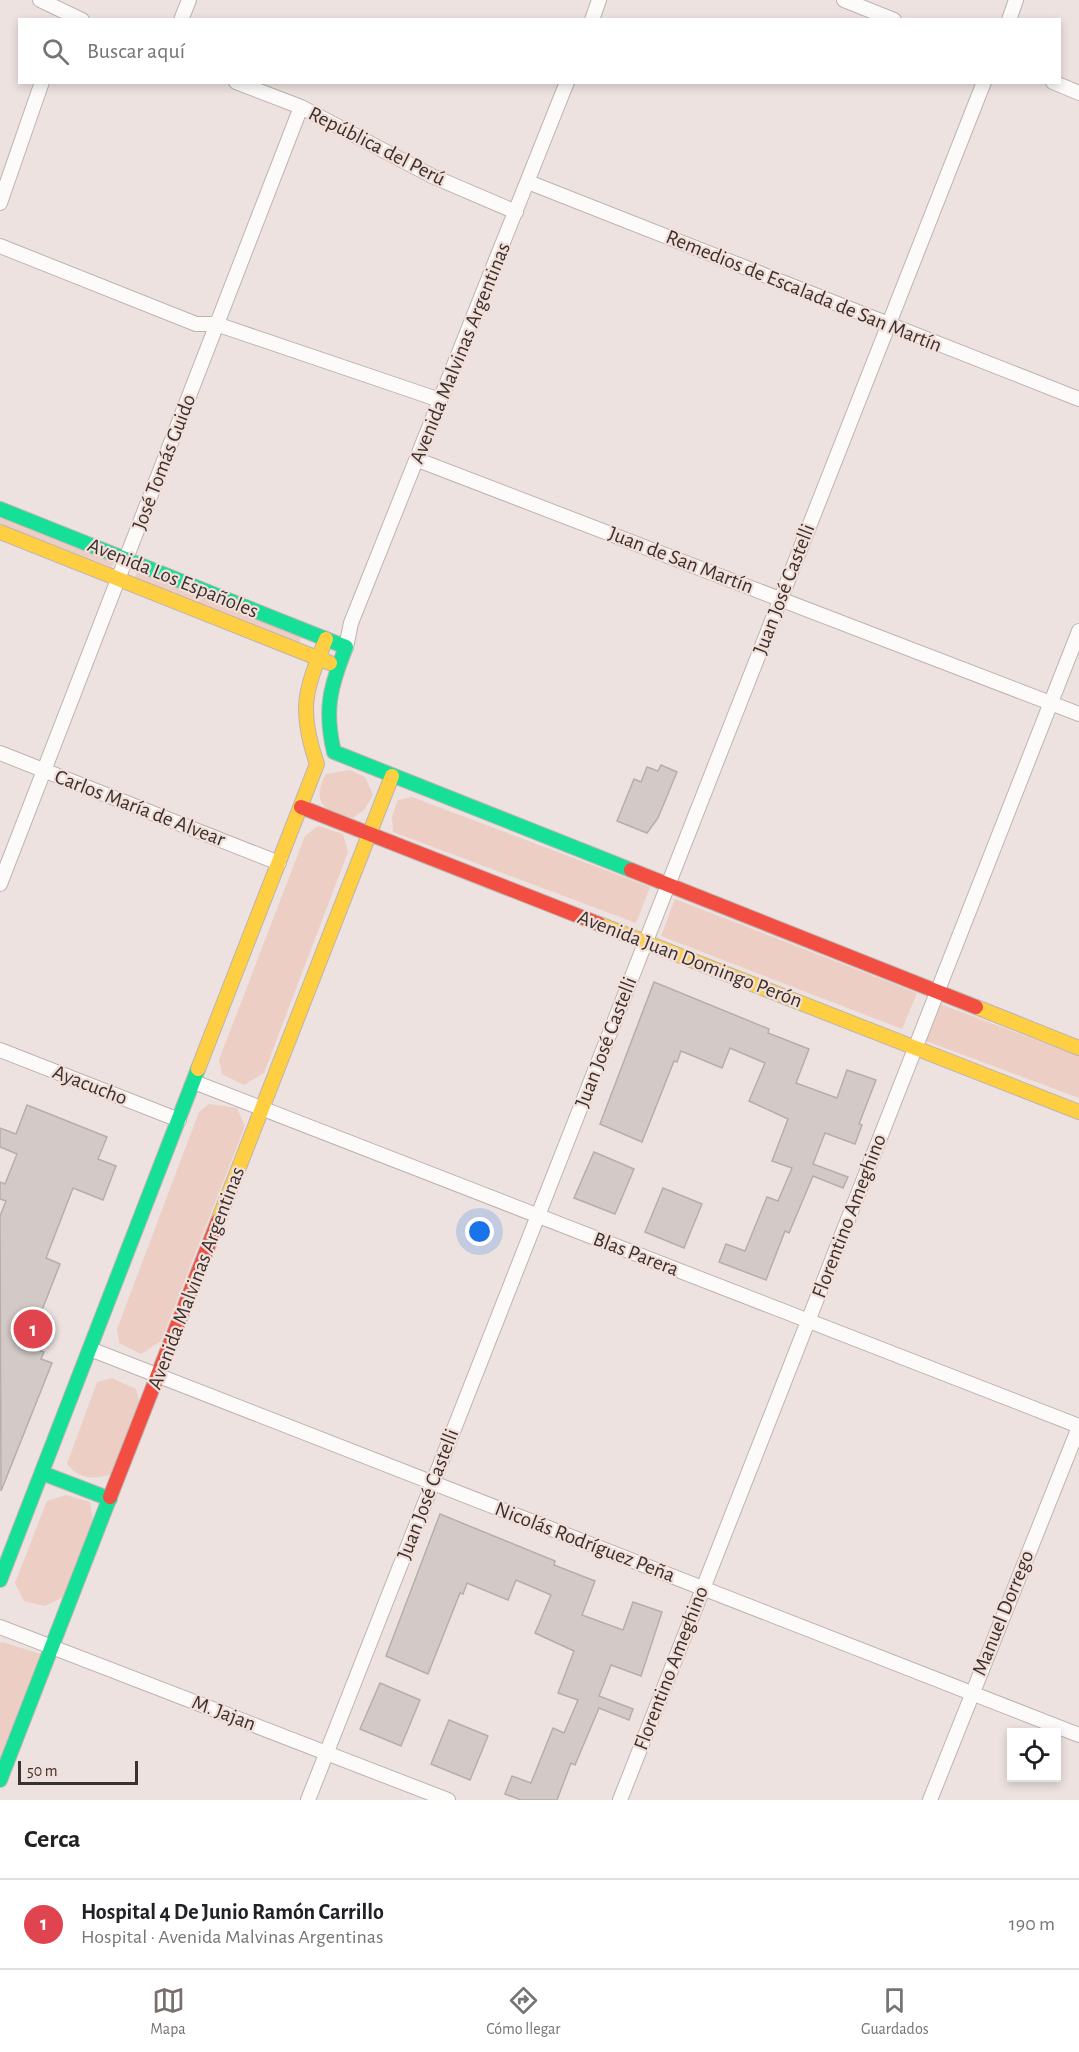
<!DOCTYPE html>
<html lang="es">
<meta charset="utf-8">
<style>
:root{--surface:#fff;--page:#f6f6f6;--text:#202124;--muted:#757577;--line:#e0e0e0;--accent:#78706d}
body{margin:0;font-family:"Alegreya Sans",sans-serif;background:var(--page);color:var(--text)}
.controls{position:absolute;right:18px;bottom:18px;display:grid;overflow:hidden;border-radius:0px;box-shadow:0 3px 9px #0003}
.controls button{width:54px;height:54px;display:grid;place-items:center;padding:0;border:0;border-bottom:2px solid var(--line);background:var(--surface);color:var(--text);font:30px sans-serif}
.scale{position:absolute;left:18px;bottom:15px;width:120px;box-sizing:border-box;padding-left:6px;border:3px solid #39322f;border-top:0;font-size:16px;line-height:21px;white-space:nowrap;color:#39322f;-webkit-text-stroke:4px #f3dfd9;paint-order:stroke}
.you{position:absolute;left:480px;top:1232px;width:21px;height:21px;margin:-15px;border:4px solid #fff;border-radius:50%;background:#1a73e8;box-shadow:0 0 0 9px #1a73e833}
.badge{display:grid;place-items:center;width:39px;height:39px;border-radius:50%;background:var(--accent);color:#fff;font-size:20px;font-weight:700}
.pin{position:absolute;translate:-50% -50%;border:3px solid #fff;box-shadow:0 2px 6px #0006}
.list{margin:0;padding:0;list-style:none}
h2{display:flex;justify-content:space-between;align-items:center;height:78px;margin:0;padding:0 24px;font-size:26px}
h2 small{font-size:20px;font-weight:400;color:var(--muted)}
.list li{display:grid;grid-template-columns:39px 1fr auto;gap:18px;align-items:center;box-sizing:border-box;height:90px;padding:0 24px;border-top:2px solid var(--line)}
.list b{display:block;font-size:22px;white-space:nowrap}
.list p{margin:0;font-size:20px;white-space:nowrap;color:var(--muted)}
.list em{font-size:20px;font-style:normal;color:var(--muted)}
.icon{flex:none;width:33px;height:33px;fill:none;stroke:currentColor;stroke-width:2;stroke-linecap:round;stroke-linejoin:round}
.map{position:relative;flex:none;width:1079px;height:1800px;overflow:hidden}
.search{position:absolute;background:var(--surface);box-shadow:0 3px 9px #0003;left:18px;right:18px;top:18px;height:66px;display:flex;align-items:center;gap:15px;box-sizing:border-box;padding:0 21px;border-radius:0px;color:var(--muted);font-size:22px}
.sheet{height:168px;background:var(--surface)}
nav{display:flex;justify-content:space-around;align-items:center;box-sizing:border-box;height:84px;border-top:2px solid var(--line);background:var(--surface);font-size:16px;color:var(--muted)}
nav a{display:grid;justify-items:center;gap:3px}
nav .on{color:var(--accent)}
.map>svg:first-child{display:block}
</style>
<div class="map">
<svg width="1079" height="1800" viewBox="0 0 1079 1800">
<rect width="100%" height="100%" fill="#ede2df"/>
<path fill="#eccec4" d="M0,516L114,561L112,567L0,524Z
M137,572L301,637L299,644L135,578Z
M350,770L365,777L373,795L364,810L353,818C325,811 310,804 326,774Z
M412,797L650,887L636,923L393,832L392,816L398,800Z
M318,826L343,834L348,852L264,1073L244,1085L222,1074L219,1060L305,836Z
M675,899L917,993L902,1029L661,936Z
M940,1004L1079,1056V1098L926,1041Z
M209,1104L237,1108L245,1126L161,1341L141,1354L119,1343L117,1329L199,1112Z
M112,1378L136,1389L140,1404L112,1474C94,1480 79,1479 67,1464L97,1382Z
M66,1495L90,1502L93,1520L63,1597L45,1606L24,1601L15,1583L47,1501Z
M2,1642L41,1654L0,1759V1643Z"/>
<path fill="#d3cac7" stroke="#b7aeab" stroke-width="1.5" d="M661,765L677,772L658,818L647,833L617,821L634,779L641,782L647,767L658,771Z
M654,982L769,1029L768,1033L809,1049L796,1083L837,1098L847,1070L876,1080L859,1124L862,1125L855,1144L825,1133L813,1164L848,1177L843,1188L813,1176L789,1233L785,1231L766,1280L719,1262L726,1244L745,1251L767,1197L778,1201L792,1168L772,1161L788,1119L749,1101L765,1063L730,1048L722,1068L681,1051L677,1062L674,1061L642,1142L600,1124Z
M27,1105L107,1137L98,1159L116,1166L103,1200L73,1188L46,1258L60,1264L28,1346L44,1352L41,1359L52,1363L1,1491L0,1216L6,1201L0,1199V1182L5,1184L17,1154L0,1147V1128L16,1134Z
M594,1152L634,1169L615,1214L574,1198Z
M663,1188L702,1204L684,1248L645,1232Z
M440,1514L555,1561L554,1565L595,1581L582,1615L623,1630L633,1602L662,1612L641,1676L611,1665L599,1696L633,1709L629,1720L599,1708L575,1765L571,1763L557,1800H521L505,1794L512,1776L531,1783L553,1728L564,1733L578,1700L558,1693L574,1651L535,1633L551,1595L516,1580L508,1600L467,1583L463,1594L460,1593L428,1674L386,1656Z
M380,1683L420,1700L401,1746L360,1729Z
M449,1720L488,1736L470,1780L431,1764Z"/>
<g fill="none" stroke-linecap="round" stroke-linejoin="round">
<g stroke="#bdb4b2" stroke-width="16">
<path id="street" d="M40,0L82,20
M844,0L894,20
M181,20L189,0
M592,20L599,0
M1009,20L1016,0
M236,82L301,107L432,176L516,212
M1053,82L1079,93
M528,182L1079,399
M0,203L42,82
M0,246L196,324H216L440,400
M418,460L1079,714
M346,647L351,623L567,82
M0,753L279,863
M0,884L301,107
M0,1050L179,1120
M194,1082L1079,1426
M90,1349L1079,1735
M0,1627L448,1800
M308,1800L984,82
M620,1800L1079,631
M930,1800L1079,1427"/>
</g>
<g stroke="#bdb4b2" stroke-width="16">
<path id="fast" d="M0,509L346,647C330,687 324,710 334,752
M334,752L631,870
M42,1473L110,1499
M0,1580L198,1069
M0,1780L110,1497"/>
</g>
<g stroke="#bdb4b2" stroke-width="16">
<path id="slow" d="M0,532L330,663
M599,924L1079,1112
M976,1007L1079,1048
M198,1069L317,764C298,709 305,691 326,639
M218,1221L392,776"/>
</g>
<g stroke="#bdb4b2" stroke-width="16">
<path id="jam" d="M301,807L599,924
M631,870L976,1007
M110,1497L218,1221"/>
</g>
<use href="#street" stroke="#fcfbfa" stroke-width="14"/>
<use href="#fast" stroke="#16e098" stroke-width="14"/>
<use href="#slow" stroke="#ffcf43" stroke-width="14"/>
<use href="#jam" stroke="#f24e42" stroke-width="14"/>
</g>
<g text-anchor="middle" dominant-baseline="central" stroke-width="4.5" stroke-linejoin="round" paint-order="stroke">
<g font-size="21" fill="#39322f" stroke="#f3dfd9">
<text transform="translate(377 146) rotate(27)">República del Perú</text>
<text transform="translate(804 291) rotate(22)">Remedios de Escalada de San Martín</text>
<text transform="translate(460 353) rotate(-68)">Avenida Malvinas Argentinas</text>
<text transform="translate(164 462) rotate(-69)">José Tomás Guido</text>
<text transform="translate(681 560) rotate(21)">Juan de San Martín</text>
<text transform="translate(173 578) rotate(22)">Avenida Los Españoles</text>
<text transform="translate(784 589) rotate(-69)">Juan José Castelli</text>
<text transform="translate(140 808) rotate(21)">Carlos María de Alvear</text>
<text transform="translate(690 959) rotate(21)">Avenida Juan Domingo Perón</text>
<text transform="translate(606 1042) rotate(-69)">Juan José Castelli</text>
<text transform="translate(90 1085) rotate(21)">Ayacucho</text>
<text transform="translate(849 1216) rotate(-69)">Florentino Ameghino</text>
<text transform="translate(636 1254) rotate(21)">Blas Parera</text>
<text transform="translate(196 1278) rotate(-69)">Avenida Malvinas Argentinas</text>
<text transform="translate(428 1494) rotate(-69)">Juan José Castelli</text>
<text transform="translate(585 1542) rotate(21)">Nicolás Rodríguez Peña</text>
<text transform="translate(1003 1613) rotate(-68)">Manuel Dorrego</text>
<text transform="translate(671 1668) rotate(-69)">Florentino Ameghino</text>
<text transform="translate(224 1713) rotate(21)">M. Jajan</text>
</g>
</g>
</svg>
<div class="controls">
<button><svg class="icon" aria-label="locate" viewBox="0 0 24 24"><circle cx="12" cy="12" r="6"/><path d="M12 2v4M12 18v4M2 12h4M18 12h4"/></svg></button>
</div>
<div class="scale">50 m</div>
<div class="you"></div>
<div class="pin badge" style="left:33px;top:1329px;background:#e0444e">1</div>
<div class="search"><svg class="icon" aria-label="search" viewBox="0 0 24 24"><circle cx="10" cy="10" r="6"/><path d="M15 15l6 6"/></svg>Buscar aquí</div>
</div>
<section class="sheet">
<h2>Cerca<small></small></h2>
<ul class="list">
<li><span class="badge" style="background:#e0444e">1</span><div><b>Hospital 4 De Junio Ramón Carrillo</b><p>Hospital · Avenida Malvinas Argentinas</p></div><em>190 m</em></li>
</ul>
</section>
<nav>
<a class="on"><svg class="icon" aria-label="map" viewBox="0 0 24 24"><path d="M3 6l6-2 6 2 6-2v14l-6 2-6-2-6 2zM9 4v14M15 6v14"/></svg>Mapa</a>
<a><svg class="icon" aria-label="directions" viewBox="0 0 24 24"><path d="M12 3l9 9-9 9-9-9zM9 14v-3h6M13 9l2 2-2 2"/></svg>Cómo llegar</a>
<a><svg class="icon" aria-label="saved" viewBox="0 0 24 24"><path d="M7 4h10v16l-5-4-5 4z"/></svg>Guardados</a>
</nav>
